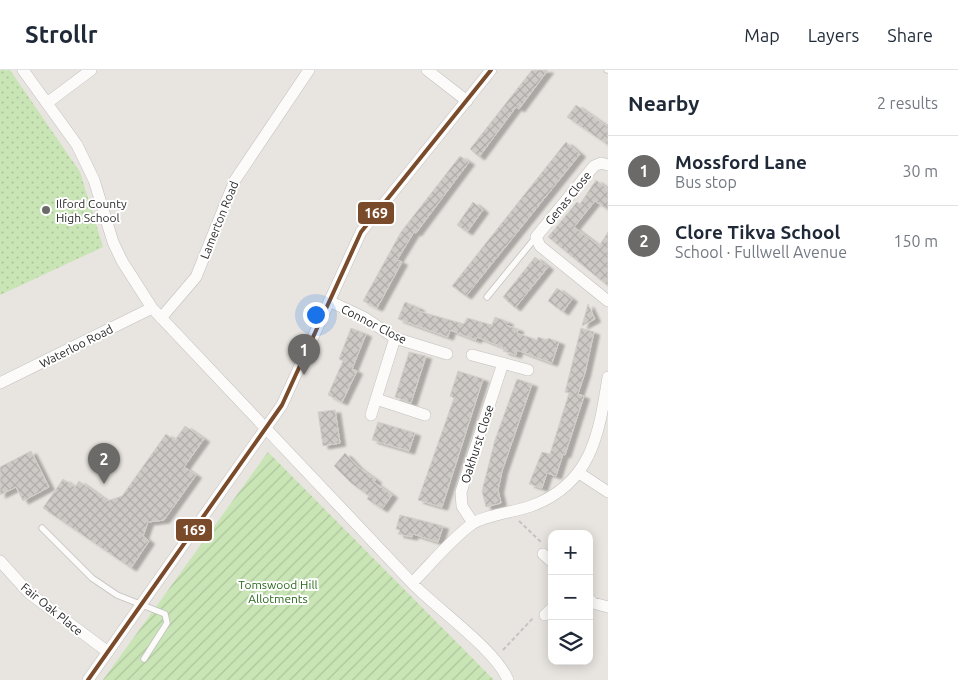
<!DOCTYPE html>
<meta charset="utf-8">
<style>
:root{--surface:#fff;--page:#f2f2f3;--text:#1f2937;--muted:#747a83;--line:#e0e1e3;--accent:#6c6a69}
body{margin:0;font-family:Ubuntu,sans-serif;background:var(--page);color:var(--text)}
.controls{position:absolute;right:15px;bottom:15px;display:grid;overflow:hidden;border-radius:10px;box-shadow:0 2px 12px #0003}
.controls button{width:45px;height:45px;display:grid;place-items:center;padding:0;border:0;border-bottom:1px solid var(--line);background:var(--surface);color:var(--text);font:25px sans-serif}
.you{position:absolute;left:315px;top:244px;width:18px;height:18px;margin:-12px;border:4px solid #fff;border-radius:50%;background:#1a73e8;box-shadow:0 0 0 8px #1a73e833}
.badge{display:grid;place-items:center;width:32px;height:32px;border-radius:50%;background:var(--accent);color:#fff;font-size:16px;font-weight:700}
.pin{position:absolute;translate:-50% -41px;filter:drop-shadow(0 1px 2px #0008)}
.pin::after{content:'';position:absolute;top:26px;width:18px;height:15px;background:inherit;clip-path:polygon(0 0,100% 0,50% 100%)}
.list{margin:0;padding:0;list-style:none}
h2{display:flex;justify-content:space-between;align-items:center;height:65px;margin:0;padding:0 20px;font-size:21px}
h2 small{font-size:16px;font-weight:400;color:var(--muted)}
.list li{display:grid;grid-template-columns:32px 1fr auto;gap:15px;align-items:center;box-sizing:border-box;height:70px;padding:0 20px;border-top:1px solid var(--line)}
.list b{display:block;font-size:19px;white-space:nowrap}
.list p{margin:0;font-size:16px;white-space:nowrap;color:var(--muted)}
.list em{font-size:16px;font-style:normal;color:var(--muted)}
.icon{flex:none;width:28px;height:28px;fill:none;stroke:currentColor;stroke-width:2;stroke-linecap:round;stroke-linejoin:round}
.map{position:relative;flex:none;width:608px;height:610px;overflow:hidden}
header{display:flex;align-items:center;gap:30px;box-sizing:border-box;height:70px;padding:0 25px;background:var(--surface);border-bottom:1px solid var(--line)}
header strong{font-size:24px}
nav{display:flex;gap:28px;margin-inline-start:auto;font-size:18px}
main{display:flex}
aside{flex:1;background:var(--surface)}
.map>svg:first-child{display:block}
</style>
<header>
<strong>Strollr</strong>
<nav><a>Map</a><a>Layers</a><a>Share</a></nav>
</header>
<main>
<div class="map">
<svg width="608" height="610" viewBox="0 0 608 610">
<defs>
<pattern id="park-dots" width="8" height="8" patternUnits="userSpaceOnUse" patternTransform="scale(1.25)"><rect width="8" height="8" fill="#c9e5b6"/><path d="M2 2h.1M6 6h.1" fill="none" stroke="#adc49c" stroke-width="1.8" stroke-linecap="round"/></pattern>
<pattern id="garden-furrows" width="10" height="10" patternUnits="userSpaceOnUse" patternTransform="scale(1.25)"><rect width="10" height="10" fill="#c9e5b6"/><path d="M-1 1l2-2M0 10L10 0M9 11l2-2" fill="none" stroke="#adc49c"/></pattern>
<pattern id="building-cross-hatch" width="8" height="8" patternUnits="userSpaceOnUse" patternTransform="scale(1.25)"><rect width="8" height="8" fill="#cdcac6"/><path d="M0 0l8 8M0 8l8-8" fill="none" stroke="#b0aeaa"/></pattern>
<filter id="shadow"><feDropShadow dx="5.5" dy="3" stdDeviation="1" flood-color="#0004"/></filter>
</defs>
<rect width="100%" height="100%" fill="#e8e4df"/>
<path fill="url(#park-dots)" d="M0,0H10L80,102L103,177L0,225Z"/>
<path fill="url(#garden-furrows)" d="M268,382L494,610H103Z"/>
<path fill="url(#building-cross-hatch)" stroke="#d3d0cb" filter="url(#shadow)" d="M532,0H548L519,39L516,37L479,87L470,79Z
M576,35L608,57V75L567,47Z
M566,72L580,84L466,226L452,216Z
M460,86L469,92L416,163L414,162L397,190L402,192L377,238L363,231L401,162Z
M596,110L608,119V140L595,131L574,157L599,176L608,162V216L548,167L577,132L580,134Z
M473,132L483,140L467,162L457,155Z
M535,187L548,197L515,238L503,227Z
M557,218L572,229L563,242L548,231Z
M405,232L419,238L418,241L464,254L467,248L492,255L495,247L508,252L506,255L518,259L517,263L537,270L538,267L547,270L548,268L559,272L552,293L517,280L516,285L503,281L505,278L477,267L476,270L450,260L448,267L398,249Z
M588,234L595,249L582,256Z
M351,258L366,264L352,299L357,301L342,332L328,325L343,291L339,289Z
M581,258L594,262L585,303L578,324L584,326L565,385L563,384L556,406L547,403L542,418L529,414L542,382L550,384L569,323L565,322Z
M409,282L426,286L411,333L395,327Z
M458,301L483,309L442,437L418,430L454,328L450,326Z
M517,309L532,314L502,401L498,420L501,433L486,437L482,421L495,370Z
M335,340L340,373L323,376L318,342Z
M378,352L415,363L409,381L372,370Z
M185,356L204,369L184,397L196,405L164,450L148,452L143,466L149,471L131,498L43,438L63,409L75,417L79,411L107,431L122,426L166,364L175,370Z
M31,381L49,417L23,431L16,417L0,425V397Z
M345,383L358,397L376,410L374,412L392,425L382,439L367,429L369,426L351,413L334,396Z
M400,445L443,456L438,472L413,464L412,467L398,464L400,460L396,459Z"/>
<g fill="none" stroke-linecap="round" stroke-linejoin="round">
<g stroke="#c1c0c1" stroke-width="7">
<path id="service" d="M607,0H608
M487,227L536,167
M42,458L92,508L117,525L165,544L167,553L144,589"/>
</g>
<g stroke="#c1c0c1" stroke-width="12">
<path id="minor" d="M23,0L77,75L94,110L113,172L122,191L152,238L412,513C438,540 495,579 508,610
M427,0L467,31
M47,33L91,0
M608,95L601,93L594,96L536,167L540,176L608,231
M329,231L365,248L395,268L447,284
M161,248L196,207L235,110L309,0
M472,285L528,300
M0,313L152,238
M376,329L425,345
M371,345L395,268
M579,403L608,422
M473,453L462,436L461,422L503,293
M543,484L552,492
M0,491L29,523L108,582
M412,513C431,494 450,470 472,454C485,445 515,442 531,436C592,414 599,363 608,307
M589,529L593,533L608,537
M545,545L552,538
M88,610L282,335L361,162L491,0"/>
</g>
<path stroke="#c4c4c4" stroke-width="2" stroke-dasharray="4 2.5" stroke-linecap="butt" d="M519,451L541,472
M503,580L534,547"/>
<use href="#service" stroke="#fcfbfa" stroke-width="5.5"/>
<use href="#minor" stroke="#fcfbfa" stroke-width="11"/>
<g stroke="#fff" stroke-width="8">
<path id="bus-1" d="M88,610L282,335L361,162L491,0"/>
</g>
<use href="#bus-1" stroke="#7a4b2a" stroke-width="4"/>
</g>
<circle fill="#6c6a69" stroke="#fff" stroke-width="2" cx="46" cy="140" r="5"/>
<g text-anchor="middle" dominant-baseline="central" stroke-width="4" stroke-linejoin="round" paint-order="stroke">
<g font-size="12" fill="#292929" stroke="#fff">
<text transform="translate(568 128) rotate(-51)">Genas Close</text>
<text transform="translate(219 150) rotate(-68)">Lamerton Road</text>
<text transform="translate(374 254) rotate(27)">Connor Close</text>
<text transform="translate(76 276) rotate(-27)">Waterloo Road</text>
<text transform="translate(477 374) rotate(-72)">Oakhurst Close</text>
<text transform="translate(52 539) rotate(39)">Fair Oak Place</text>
</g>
<g font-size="12" fill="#292929" stroke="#fff" text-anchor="start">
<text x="56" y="133">Ilford County<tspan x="56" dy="14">High School</tspan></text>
</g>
<g font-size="12" fill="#286818" stroke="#fff">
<text x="278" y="514">Tomswood Hill<tspan x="278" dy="14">Allotments</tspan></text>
</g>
</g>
<g stroke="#fff" stroke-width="2">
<rect x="357" y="131" width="38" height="24" rx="5" fill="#7a4b2a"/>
<rect x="175" y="448" width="38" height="24" rx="5" fill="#7a4b2a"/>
</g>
<g font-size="14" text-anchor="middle" font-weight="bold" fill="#fff">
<text x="376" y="148">169</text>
<text x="194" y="465">169</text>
</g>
</svg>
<div class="controls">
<button>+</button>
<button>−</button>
<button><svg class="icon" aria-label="layers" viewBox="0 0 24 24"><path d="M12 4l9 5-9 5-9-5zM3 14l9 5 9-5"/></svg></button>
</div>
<div class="you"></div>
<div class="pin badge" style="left:304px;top:305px">1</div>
<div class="pin badge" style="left:104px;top:414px">2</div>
</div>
<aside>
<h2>Nearby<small>2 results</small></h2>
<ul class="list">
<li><span class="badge">1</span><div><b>Mossford Lane</b><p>Bus stop</p></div><em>30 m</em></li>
<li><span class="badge">2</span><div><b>Clore Tikva School</b><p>School · Fullwell Avenue</p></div><em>150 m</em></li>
</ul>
</aside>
</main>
